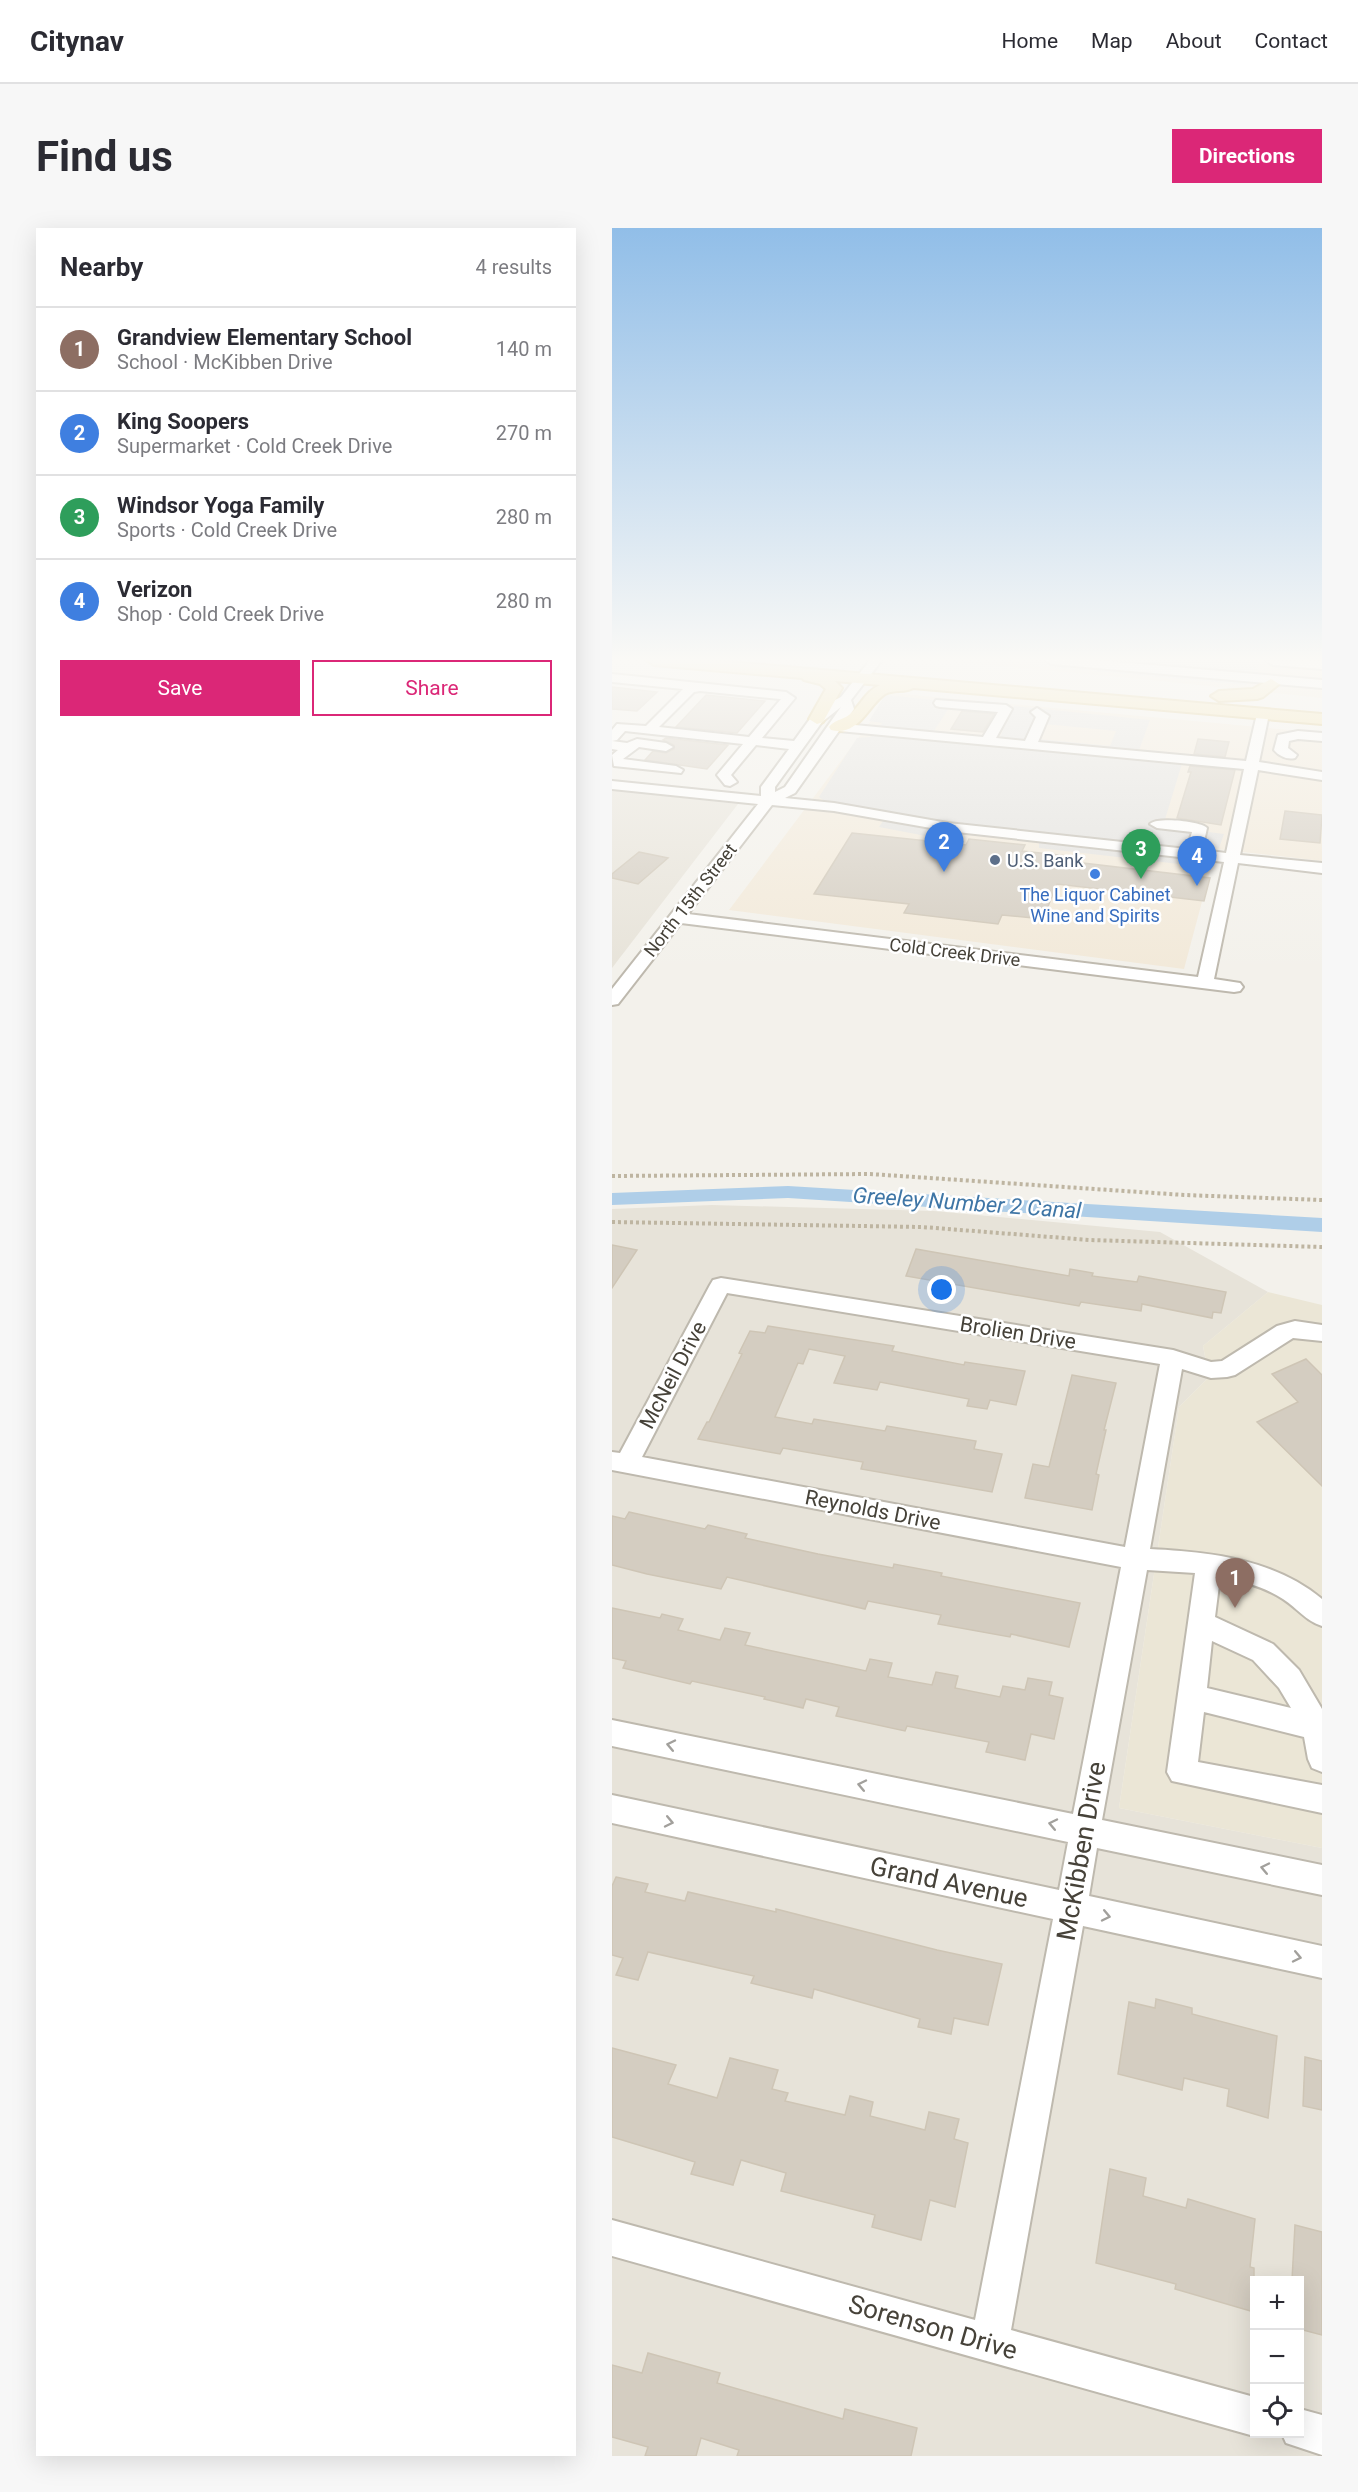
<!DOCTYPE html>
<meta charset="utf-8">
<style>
:root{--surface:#fff;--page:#f7f7f7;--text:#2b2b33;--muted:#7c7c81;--line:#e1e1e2;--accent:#db2777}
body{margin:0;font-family:Roboto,sans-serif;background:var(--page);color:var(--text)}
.controls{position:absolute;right:18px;bottom:18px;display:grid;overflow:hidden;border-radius:0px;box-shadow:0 6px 24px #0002}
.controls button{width:54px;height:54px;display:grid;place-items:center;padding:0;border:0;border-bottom:2px solid var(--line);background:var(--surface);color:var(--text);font:30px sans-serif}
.you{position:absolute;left:330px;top:1062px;width:21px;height:21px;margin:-15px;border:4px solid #fff;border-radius:50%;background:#1a73e8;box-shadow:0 0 0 9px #1a73e833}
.badge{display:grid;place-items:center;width:39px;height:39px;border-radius:50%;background:var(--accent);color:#fff;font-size:20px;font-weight:700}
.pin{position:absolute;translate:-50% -50px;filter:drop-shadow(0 2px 3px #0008)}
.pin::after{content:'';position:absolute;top:32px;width:21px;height:18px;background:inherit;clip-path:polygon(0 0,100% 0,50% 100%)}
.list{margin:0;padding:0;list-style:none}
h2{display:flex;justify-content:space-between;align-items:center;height:78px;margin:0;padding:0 24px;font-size:26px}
h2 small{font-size:20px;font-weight:400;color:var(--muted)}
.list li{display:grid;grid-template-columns:39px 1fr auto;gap:18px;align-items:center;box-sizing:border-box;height:84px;padding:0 24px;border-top:2px solid var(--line)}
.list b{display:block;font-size:22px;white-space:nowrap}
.list p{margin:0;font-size:20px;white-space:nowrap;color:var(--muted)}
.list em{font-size:20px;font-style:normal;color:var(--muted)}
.actions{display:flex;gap:12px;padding:18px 24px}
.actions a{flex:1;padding:14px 0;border:2px solid var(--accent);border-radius:0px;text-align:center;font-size:21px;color:var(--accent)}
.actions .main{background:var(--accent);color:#fff}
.icon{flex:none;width:33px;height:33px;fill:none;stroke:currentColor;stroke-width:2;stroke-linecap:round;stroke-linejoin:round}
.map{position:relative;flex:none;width:710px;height:2228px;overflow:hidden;border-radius:0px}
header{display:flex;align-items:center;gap:36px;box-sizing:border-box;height:84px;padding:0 30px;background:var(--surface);border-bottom:2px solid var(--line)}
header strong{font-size:28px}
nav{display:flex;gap:33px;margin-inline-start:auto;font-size:21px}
.intro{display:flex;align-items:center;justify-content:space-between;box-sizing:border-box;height:144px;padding:0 36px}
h1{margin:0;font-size:42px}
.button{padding:15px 27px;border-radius:0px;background:var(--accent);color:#fff;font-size:21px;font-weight:700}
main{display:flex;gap:36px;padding:0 36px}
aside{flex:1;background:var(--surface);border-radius:0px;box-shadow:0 6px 24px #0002}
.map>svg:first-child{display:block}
</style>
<header>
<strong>Citynav</strong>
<nav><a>Home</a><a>Map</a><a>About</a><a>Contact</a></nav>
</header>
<div class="intro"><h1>Find us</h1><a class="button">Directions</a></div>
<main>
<aside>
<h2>Nearby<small>4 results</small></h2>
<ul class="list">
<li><span class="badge" style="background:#8d6e63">1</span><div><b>Grandview Elementary School</b><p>School · McKibben Drive</p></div><em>140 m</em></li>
<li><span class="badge" style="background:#3f7fe0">2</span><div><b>King Soopers</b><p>Supermarket · Cold Creek Drive</p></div><em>270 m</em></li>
<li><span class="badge" style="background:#2e9e5b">3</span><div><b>Windsor Yoga Family</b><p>Sports · Cold Creek Drive</p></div><em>280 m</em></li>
<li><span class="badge" style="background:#3f7fe0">4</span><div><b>Verizon</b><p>Shop · Cold Creek Drive</p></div><em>280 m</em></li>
</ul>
<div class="actions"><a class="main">Save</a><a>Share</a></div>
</aside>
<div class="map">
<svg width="710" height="2228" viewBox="0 0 710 2228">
<rect width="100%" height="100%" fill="#f3f1eb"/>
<path fill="#e7e3d9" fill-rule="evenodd" d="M0,562L126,576L0,740Z
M100,977L322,983L548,1004L656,1064L591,1118L597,1149L567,1179L507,1580L710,1620V2228H0V981ZM642,2052H688V2206H642Z"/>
<path fill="#f2e9d9" d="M322,432H710V470L529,451Z
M280,465L710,505V633L604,621L572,741L117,682Z"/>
<path fill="#ebe6d6" d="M656,1064L710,1077V1620L507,1580L567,1179L597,1149L591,1118Z"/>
<path fill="#e2e1de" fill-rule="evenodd" d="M418,432H648L646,442L635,443V457L415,437Z
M273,467L341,474L320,506L387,511L402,478L538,492L526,525L572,529L551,598L612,606L607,620L577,617L576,637L427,620V614L321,603L314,608L267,599L271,593L231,586L207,569L245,510L258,509L270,495L257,493ZM433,496L504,503L498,518L426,511Z"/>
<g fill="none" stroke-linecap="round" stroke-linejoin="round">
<path fill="#afcee8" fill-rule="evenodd" d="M176,958L710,990V1004L176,970L0,977V965Z"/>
</g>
<path fill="#d4cdc1" stroke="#cec5b5" stroke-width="1.5" d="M0,459L45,464L25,483L0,481Z
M94,467L153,473L125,505L64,499Z
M350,483L382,486L371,504L339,501Z
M54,510L116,517L95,541L33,532L41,523L54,525L62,521V517L51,512Z
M586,511L617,514L613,529L582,526Z
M578,538L623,542L609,597L565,590L579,544H576Z
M673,583L710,587L708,615L668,611Z
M240,605L354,617L357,611L413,617L410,623L455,628L454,633L598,650L592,673L445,656L431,691L390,687L386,696L292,685L297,676L202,666Z
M27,624L56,630L26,656L0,650V646Z
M0,1017L25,1022L0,1060Z
M304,1021L457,1048L458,1041L481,1045L480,1048L525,1054L527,1048L614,1064L609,1085L601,1084L600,1090L530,1076L529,1083L469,1074L467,1078L294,1048Z
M156,1098L282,1118L280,1123L352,1137L353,1134L413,1143L404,1177L378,1172L375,1181L355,1178L357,1171L268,1154L265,1162L222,1155L233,1128L197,1121L191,1136L186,1135L163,1189L200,1196L202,1191L273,1203L275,1198L364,1213L362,1221L390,1226L380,1264L249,1241L251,1234L171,1220L168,1226L86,1211L95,1194H97L130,1126L127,1125L138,1103L153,1105Z
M694,1131L710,1147V1258L645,1194L686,1174L660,1146Z
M460,1147L504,1155L492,1202H494L484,1246L487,1247L480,1282L413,1270L421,1236L437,1239Z
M17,1284L93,1301L96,1297L135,1306L133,1310L206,1326L281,1340L282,1336L330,1345L329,1348L468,1375L457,1419L399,1406L398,1409L326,1396L329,1387L256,1373L253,1381L115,1349L109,1361L35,1346L0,1337V1288L13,1291Z
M0,1380L48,1390L50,1386L71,1391L66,1402L108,1412L113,1400L138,1405L133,1417L254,1443L258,1431L280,1435L276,1449L320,1457L324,1444L346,1448L343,1460L388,1469L391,1458L413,1462L416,1450L440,1454L437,1467L451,1470L442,1511L419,1506L413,1532L374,1524L377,1514L295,1498L293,1503L224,1488L227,1479L194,1471L191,1480L152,1471L153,1469L80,1453L78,1456L11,1440L14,1433L0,1430Z
M4,1649L36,1656L33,1664L73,1673L76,1664L164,1684V1681L325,1722L390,1736L376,1797L342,1790L339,1806L306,1799L308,1791L202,1761L200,1770L139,1755L142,1748L36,1724L26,1752L4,1747L11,1730L0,1727V1658Z
M544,1771L580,1780V1786L665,1808L656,1890L615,1878L617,1861L572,1850L570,1862L506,1846L517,1774L543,1780Z
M0,1820L64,1837L56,1856L105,1870L118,1830L166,1842L160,1861L176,1865L173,1873L233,1887L238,1868L261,1874L258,1888L313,1902L317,1884L347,1891L342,1911L356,1915L343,1979L318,1972L309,2012L260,1999L263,1987L169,1963L174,1945L129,1932L121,1957L79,1946L83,1934L0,1909Z
M693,1829L710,1833V1882L691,1878Z
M498,1941L534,1950L531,1968L574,1980L576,1971L643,1991L638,2039L642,2040V2084L563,2061L564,2056L484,2035Z
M683,1997L710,2004V2107L687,2101V2052H680Z
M36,2125L108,2145L105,2155L231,2191L233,2181L305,2200L299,2228H125L127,2222L89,2210L84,2228H33L36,2219L0,2209V2137L30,2145Z"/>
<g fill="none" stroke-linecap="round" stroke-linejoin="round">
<g stroke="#beb9ae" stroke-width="4">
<path id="minor" d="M258,432H270L239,472L242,481L232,496L371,509L386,484L328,479L324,478L322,475L324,472L394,477L400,481L384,510L413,513L424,489L419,484L425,480L437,488L426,514L634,533L645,486L651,482L656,483L657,486L647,534L710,544V552L646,542L628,627L710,635V645L626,635L602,751L628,755L631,759L628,763L622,764L69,695L6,776L0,777V761L146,576L0,561V553L149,568V559L177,521L144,517L119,547L125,554L118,558L113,557L105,547L131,516L13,503L5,512L0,513V502L5,496L34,498L71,461L0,454V446L174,464L183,470L150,510L182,513L200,488L215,476L229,469ZM88,463L168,471H169L137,509L47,499L82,464ZM229,479L173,559L163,564V559L210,494ZM227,503L632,541L614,625L590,622L595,600C588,593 545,589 538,596L545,600L580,604L575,621L336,595L222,575L173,570L183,565ZM160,577L222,583L336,603L612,634L586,749L76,686Z
M433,432H482L710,452V460L439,436Z
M696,432L710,433V441L661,437L655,433Z
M686,503L710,505V513L686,511L677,513L676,520L685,527L683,530C675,532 667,528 662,522L666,507Z
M25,511L54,515L61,519L54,523L27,519L11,531L64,538L71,542L69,545L2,538L0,527L6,522L0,521V513L15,515Z
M109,1050L561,1122L599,1134L610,1133L665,1098L683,1093L710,1097V1113L681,1110L623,1147L615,1149L599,1150L570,1141L538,1321C598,1324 662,1331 710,1371V1398C694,1393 685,1380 671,1371C653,1359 630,1353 608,1349L603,1389L661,1416L687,1442L710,1481V1544L700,1540L696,1531L692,1509L592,1484L586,1534L710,1557V1585L560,1553L555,1544L583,1345L535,1342L490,1592L710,1637V1667L485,1620L477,1668L710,1718V1750L471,1698L399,2102L642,2169V2206H647L642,2208L0,2028V1992L363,2092L441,1691L0,1595V1567L447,1662L456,1614L0,1518V1492L461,1586L509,1339L0,1242V1224L8,1225L98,1057L101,1052ZM115,1065L548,1136L513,1319L30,1229ZM600,1413L641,1432L667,1460L679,1480L595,1460Z
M688,2181L710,2187V2227L674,2215L670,2206H688Z"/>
</g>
<g stroke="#d6be76" stroke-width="4">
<path id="major" d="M35,432H96L710,486V496L301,460C293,465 282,461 273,466C256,477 247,509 219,502L217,499C222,492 230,492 237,487C249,477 254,463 268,457L223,453L230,460L211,494L205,496L197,491L214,461L208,456L192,452L190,450L42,437Z
M659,451L667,456L651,469L645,471L607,473L599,468L607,463L641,461Z"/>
</g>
<path stroke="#beb5a1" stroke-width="4" stroke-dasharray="3 3" stroke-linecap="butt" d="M0,948L258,946L572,967L710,972
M0,994L310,999L478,1012L710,1019"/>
<use href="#minor" fill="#fff" fill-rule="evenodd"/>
<use href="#major" fill="#f2e0a4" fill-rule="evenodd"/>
</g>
<defs><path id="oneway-chevron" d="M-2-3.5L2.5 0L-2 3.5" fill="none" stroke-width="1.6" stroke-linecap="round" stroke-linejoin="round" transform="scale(1.5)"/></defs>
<g stroke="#a2a09c">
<use href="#oneway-chevron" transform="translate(59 1517) rotate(-168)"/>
<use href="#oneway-chevron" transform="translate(250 1557) rotate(-168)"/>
<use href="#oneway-chevron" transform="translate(57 1594) rotate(12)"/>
<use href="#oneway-chevron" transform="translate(441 1596) rotate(-168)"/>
<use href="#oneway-chevron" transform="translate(653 1640) rotate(-168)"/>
<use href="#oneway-chevron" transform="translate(494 1688) rotate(12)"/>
<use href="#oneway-chevron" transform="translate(685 1729) rotate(12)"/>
</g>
<linearGradient id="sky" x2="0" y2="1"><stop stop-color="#91bee8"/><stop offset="0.58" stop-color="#faf9f6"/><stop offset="1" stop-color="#faf9f6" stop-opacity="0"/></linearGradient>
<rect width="710" height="744" fill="url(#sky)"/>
<circle fill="#5c6f8a" stroke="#fff" stroke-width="2" cx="383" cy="632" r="6"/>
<circle fill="#3f7fe0" stroke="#fff" stroke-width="2" cx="483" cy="646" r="6"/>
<g text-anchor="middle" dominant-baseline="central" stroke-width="5" stroke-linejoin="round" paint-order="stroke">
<g font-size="18" fill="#4e5e75" stroke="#fff" text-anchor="start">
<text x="395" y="632">U.S. Bank</text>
</g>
<g font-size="18" fill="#366cbe" stroke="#fff">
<text x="483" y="666">The Liquor Cabinet<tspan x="483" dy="21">Wine and Spirits</tspan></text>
</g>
<g font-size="18" fill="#464239" stroke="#fff">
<text transform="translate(78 672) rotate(-52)">North 15th Street</text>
<text transform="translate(343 724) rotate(7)">Cold Creek Drive</text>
</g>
<g font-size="21" fill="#464239" stroke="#fff">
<text transform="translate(406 1105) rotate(9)">Brolien Drive</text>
<text transform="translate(61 1147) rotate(-62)">McNeil Drive</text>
<text transform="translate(261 1282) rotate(11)">Reynolds Drive</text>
</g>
<g font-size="22" font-style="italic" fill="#3f76a6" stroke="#fff">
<text transform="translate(355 975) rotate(4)">Greeley Number 2 Canal</text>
</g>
<g font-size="26" fill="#464239" stroke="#fff">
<text transform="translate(469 1623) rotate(-80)">McKibben Drive</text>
<text transform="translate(337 1654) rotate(12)">Grand Avenue</text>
<text transform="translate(321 2099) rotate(16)">Sorenson Drive</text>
</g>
</g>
</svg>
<div class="controls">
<button>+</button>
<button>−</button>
<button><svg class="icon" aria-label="locate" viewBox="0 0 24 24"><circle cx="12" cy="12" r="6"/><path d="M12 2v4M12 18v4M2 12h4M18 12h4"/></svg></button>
</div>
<div class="you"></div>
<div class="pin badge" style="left:623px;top:1380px;background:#8d6e63">1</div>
<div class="pin badge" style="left:332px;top:644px;background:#3f7fe0">2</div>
<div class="pin badge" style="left:529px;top:651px;background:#2e9e5b">3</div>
<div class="pin badge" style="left:585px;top:658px;background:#3f7fe0">4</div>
</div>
</main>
